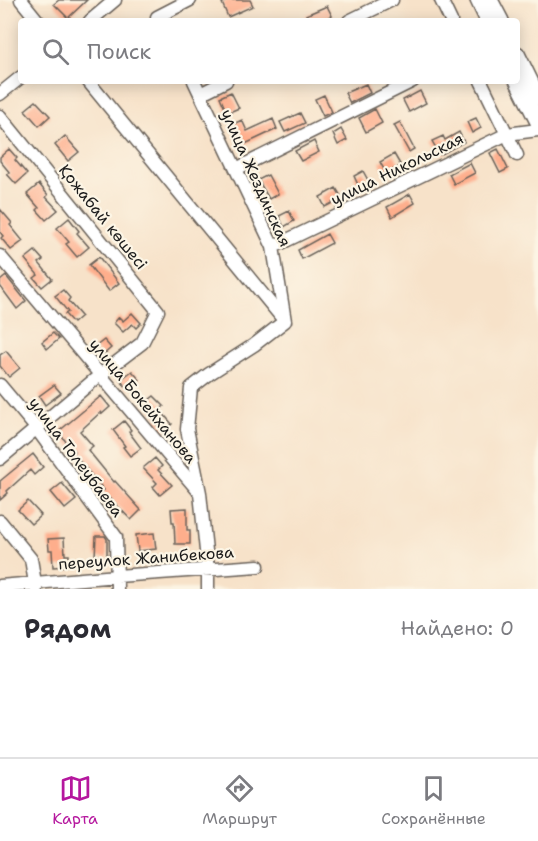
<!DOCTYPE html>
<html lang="ru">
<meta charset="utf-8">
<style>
:root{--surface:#fff;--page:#f7f7f7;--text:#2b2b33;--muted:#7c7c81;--line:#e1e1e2;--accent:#b5179e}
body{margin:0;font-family:"Shantell Sans",sans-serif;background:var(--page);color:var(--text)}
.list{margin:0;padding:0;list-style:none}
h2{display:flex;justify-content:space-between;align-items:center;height:78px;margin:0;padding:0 24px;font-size:26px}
h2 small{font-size:20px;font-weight:400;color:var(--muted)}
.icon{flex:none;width:33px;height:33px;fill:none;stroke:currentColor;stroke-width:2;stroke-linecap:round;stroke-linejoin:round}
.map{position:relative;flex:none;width:538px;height:589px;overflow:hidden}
.search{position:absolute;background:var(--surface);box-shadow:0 3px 15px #0003;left:18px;right:18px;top:18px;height:66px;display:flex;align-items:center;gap:15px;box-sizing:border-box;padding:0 21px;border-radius:6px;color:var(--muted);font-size:22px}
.sheet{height:168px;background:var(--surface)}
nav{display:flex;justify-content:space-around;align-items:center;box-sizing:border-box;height:84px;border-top:2px solid var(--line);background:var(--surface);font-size:16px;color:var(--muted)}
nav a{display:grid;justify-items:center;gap:3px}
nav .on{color:var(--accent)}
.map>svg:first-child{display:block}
</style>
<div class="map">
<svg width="538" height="589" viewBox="0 0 538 589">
<rect width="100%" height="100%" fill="#fcf5e5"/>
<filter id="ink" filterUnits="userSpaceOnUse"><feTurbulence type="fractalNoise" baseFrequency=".0167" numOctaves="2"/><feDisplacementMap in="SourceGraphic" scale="12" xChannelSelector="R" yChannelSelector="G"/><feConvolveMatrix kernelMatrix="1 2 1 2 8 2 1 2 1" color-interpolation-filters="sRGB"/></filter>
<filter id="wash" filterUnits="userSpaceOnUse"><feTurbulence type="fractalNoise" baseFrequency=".008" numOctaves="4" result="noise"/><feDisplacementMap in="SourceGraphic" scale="24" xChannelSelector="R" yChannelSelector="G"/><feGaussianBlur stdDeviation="1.35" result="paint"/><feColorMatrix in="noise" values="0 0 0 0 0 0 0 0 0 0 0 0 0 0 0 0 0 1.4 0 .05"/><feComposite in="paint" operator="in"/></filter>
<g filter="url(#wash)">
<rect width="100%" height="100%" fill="#f7e2c9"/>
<g id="blocks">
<path fill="#feae8c" d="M59,0H87L68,18L54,4Z
M229,0H250L253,6L228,17L222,3Z
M327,6L332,16L321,21H309L306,15Z
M366,84L370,93L350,103L345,93Z
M420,91L426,103L409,112L403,100Z
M231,92L239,108L227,113L220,97Z
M324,95L332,112L323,116L315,99Z
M36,101L50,116L39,126L25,110Z
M375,109L382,123L366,132L359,118Z
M300,113L305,123L285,132L280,122Z
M476,118L481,128L472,133L467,122Z
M273,119L277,129L243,145L233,124L242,120L247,131Z
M400,122L414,149L409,152L394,125Z
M341,129L347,140L338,145L333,134Z
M459,132L464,142L440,155L432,141L443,136L445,140Z
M65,136L79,152L68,161L55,145Z
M314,141L319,152L301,161L295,151Z
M9,149L17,158L15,160L27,174L16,184L7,174L10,173L0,161V157Z
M498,149L508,169L500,173L490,153Z
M394,154L401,166L386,173L380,162Z
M470,163L475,173L454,184L449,174Z
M363,171L369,182L359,187L354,176Z
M268,175L278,194L269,199L258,180Z
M39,184L48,195L46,197L58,210L46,220L37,210L39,208L27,194Z
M336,188L342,198L325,207L320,197Z
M410,194L415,203L392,217L387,207Z
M0,209L12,223L10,225L23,241L11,250L1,238L3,236L0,232Z
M289,211L294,221L284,227L279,216Z
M69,218L79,231L77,233L89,247L77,257L66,244L69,242L57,228Z
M327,234L332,243L302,259L298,250Z
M35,251L43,260L39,263L52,279L42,287L34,278L38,275L25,259Z
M99,257L119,283L109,291L89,265Z
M6,276L26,301L17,309L0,286V281Z
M63,290L70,298L68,301L81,316L73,323L65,314L68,312L55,296Z
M132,313L141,323L136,328L132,324L123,332L114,323L119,317L123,321Z
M53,333L59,339L47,349L42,342Z
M104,340L111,348L102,356L95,347Z
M6,351L20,368L9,377L0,366V355Z
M132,371L140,380L128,389L120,380Z
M54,385L61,393L45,405L39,396Z
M101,396L110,407L102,414L101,412L80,431L93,446L88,450L114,482L115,481L141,510L131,520L110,498L107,501L100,492L104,490L72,452L74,451L58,432Z
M154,396L164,406L160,410L172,424L163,432L154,421L158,418L145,403Z
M124,421L131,430L129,432L141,448L130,456L123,447L125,446L113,430Z
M33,454L43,467L34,475L30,470L7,491L8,493L0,500V481Z
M155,458L162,466L158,470L172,485L160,495L153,487L157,483L143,468Z
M62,483L76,500L65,509L51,492Z
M28,501L41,515L31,524L18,510Z
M187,508V530H190V544H175L174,522H172L171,509Z
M154,533L156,549L138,551L136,535Z
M96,536H105L107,539V558L95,557Z
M64,538L65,555H69V566L53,567L52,550H49L48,539Z"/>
</g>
</g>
<g filter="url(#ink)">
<use href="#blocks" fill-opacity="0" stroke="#696159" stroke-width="1.5"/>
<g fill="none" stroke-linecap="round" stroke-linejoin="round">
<g stroke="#696159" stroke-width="15">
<path id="minor" d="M21,0L38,21
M441,0L451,21
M90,21L115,0
M159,21L157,17L190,0
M349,21L392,0
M88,81L283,319
M194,81L273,247L285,321L254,345L209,374L191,388L187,429L200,493
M481,81L517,155
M0,94L21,77
M200,94L226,81
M0,116L158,311L142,343L100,375L0,459
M236,169L413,81
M273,247L507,134L538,130
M0,256L200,493L208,570V589
M0,385L36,428L116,537L117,589
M0,521L31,559L36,589
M0,586L117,576L258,566"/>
</g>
<g stroke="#696159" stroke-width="18">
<path id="major" d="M478,0L488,21
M490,0L501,21
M517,54L538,97
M517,80L538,122"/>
</g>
<use href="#minor" stroke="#fff" stroke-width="12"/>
<use href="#major" stroke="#fff" stroke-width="15"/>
</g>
</g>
<g text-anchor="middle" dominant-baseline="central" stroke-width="4.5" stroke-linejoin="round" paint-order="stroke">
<g font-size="16" fill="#1c1c1c" stroke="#fcf5e5">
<text transform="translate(397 169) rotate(-26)">улица Никольская</text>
<text transform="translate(256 178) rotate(66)">улица Жездинская</text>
<text transform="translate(103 217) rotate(51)">Қожабай көшесі</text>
<text transform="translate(143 401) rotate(50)">улица Бокейханова</text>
<text transform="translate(76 457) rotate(53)">улица Толеубаева</text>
<text transform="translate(146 558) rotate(-4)">переулок Жанибекова</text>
</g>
</g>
</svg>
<div class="search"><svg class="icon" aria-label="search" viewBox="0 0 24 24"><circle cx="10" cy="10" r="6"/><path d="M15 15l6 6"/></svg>Поиск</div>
</div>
<section class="sheet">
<h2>Рядом<small>Найдено: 0</small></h2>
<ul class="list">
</ul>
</section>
<nav>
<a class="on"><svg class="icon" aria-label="map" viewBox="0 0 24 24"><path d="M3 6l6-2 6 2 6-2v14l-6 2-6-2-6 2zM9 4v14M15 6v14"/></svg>Карта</a>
<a><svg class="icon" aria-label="directions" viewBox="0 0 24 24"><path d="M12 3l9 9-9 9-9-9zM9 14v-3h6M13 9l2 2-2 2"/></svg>Маршрут</a>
<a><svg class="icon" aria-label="saved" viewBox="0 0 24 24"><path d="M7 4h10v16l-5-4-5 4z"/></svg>Сохранённые</a>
</nav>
